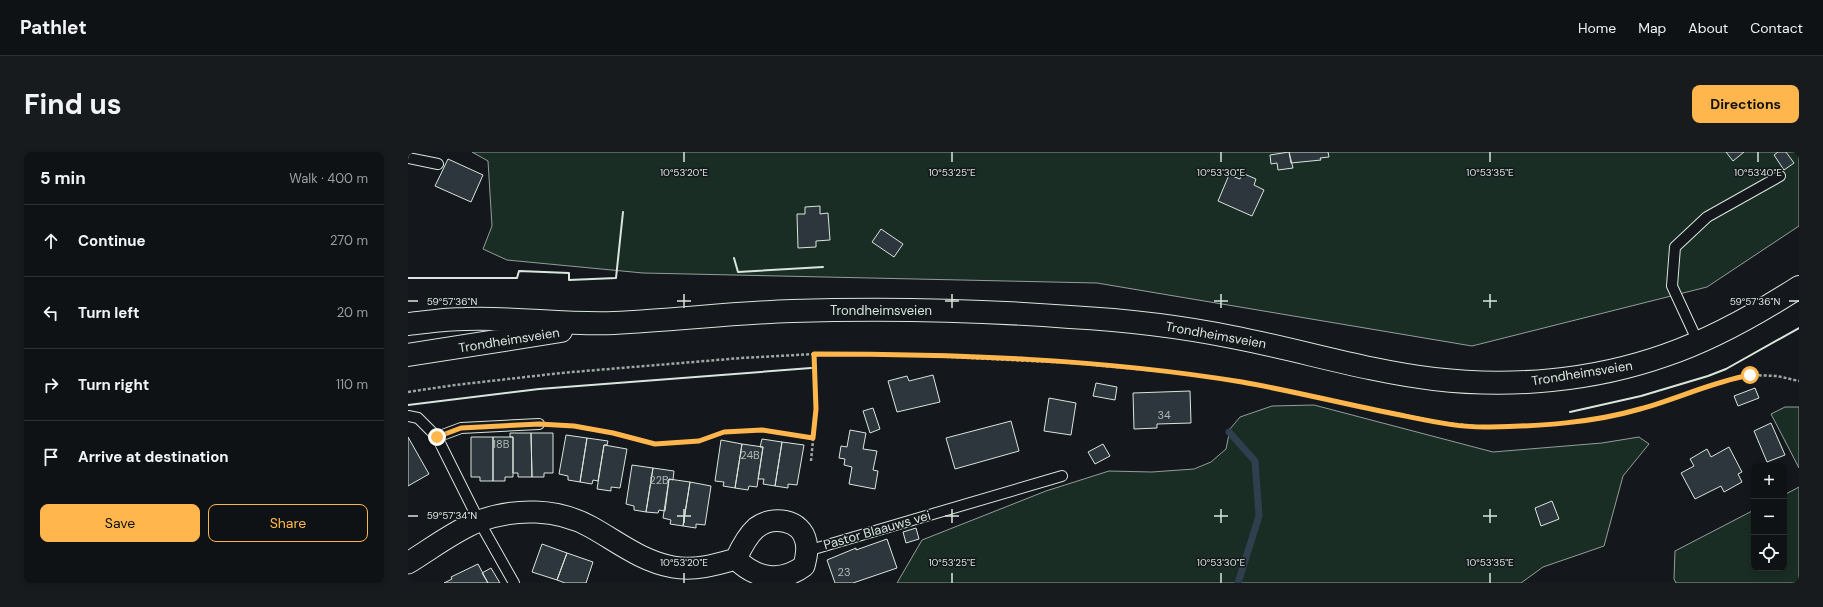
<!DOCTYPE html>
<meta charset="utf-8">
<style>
:root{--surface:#0f1215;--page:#181b1e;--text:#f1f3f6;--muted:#9b9ea0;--line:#2f3234;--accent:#ffb74d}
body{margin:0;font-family:"DM Sans",sans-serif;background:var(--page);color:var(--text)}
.controls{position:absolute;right:12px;bottom:12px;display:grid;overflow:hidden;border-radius:8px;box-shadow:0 2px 6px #0003}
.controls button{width:36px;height:36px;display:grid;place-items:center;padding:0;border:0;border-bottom:1px solid var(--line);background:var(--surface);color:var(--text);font:20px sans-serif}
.stop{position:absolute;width:12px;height:12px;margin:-9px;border:3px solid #ffb74d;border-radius:50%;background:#fff}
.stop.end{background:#ffb74d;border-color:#fff;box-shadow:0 1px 4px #0008}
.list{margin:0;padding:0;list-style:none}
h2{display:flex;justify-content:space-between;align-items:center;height:52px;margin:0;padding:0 16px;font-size:17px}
h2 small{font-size:13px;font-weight:400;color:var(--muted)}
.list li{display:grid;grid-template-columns:26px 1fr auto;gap:12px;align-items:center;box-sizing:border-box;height:72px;padding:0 16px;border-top:1px solid var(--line)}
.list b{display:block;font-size:15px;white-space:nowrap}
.list em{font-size:13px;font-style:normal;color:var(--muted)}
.actions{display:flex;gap:8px;padding:12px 16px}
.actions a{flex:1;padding:9px 0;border:1px solid var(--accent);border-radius:8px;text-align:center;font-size:14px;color:var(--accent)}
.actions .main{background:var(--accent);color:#111}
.icon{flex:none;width:22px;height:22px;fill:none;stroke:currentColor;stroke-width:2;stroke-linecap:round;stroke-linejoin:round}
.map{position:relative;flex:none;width:1391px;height:431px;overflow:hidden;border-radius:8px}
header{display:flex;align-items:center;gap:24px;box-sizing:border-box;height:56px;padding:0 20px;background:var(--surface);border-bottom:1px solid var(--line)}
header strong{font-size:19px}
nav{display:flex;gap:22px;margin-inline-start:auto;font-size:14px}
.intro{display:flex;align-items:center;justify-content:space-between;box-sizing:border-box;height:96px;padding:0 24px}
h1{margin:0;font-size:28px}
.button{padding:10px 18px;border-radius:8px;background:var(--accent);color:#111;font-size:14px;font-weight:700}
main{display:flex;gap:24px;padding:0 24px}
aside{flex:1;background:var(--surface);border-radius:8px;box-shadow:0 2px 6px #0003}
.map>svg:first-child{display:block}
</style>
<header>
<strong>Pathlet</strong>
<nav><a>Home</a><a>Map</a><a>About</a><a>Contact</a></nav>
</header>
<div class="intro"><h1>Find us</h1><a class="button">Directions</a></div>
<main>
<aside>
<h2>5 min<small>Walk · 400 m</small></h2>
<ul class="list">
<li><svg class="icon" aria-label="ahead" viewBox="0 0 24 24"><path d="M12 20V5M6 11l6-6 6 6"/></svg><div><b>Continue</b></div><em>270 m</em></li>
<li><svg class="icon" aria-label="left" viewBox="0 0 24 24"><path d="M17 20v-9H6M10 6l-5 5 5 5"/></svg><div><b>Turn left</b></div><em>20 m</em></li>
<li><svg class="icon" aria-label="right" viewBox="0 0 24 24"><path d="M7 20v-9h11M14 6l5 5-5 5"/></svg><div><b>Turn right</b></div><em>110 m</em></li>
<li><svg class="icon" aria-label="arrive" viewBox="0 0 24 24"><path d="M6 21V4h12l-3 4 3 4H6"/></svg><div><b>Arrive at destination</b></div></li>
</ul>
<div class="actions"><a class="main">Save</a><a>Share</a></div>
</aside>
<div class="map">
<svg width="1391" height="431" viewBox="0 0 1391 431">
<rect width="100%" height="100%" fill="#14181c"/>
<path fill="#1a2d24" stroke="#939e99" d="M64,0H1391V74L1299,135L1064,194L689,131L235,121L99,108L75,97L84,74L80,9Z
M906,253L1085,300L1194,291L1231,285L1241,292L1215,324L1196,394L1135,415L1113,431H489L514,388L638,339L701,319L744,320L786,317L803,310L818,297L822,277L832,265L864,254Z
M1377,255H1391V316L1363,262Z
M1391,335V431H1268L1266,427L1267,399L1346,358V416H1376V343Z"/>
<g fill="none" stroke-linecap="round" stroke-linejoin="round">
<path stroke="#2f3f4d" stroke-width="7" d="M821,280L847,309L851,364L830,431"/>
</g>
<path fill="#2c363c" stroke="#d8e6dc" d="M881,0H920L921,5L912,6L913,8L883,11Z
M881,0L885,16L870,18L869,11L863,12L862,3Z
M1318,0H1336L1325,9Z
M1370,0H1378L1386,11L1376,18L1366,3Z
M40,7L75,23L63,50L27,34Z
M834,21L848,27L846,33L856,38L844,64L810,49L821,23L832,27Z
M412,54V62L420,61L422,88L408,89V95L390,96L389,62H397V55Z
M473,77L495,92L486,105L464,90Z
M525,223L532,250L489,260L480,229L499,224L501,229Z
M688,231L709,235L707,248L685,244Z
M1347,236L1351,246L1330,254L1326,244Z
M782,239L783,271L749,272V276L726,277L725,241Z
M641,246L668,251L663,283L636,279Z
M465,256L472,277L462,281L455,259Z
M603,269L611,299L547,317L538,286Z
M1363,271L1377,303L1359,310L1346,279Z
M442,278L458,281L455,297L469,299L465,318L470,319L467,337L441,332L444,315L436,313L437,307L431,306L433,294L439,295Z
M102,281H123L124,325H110V321H105V285H102Z
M123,281H145V321H136V325H124Z
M158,283L179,286L172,330L160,328V324L151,322Z
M0,285L21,322L0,334Z
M63,285H85V329H72V325H63Z
M85,285H105V325H97V329H85Z
M179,286L200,289L199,293H196L190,329L185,328L184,332L172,330Z
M354,287L374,290L367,334L355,332L356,327H350L355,295H352Z
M313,288L334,292L327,336L315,334L316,330L307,329Z
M374,290L396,293L389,333L380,332V336L367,334Z
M334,292L355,295L349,335L341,334L340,338L327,336Z
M695,292L702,304L687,312L680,300Z
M196,293L219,297L212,336L203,335V339L189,337Z
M1321,295L1334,320L1330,322L1334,330L1316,340L1313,334L1287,347L1273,321L1286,314L1282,307L1299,297L1303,305Z
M224,313L245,316L238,360L226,358V354L218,352Z
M245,316L266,319L265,328L261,327L257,359L251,358L250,361L238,360Z
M261,327L282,330L275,374L262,372L263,368L255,366Z
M282,330L303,334L297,373L288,372V376L275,374Z
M1144,349L1151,367L1133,374L1127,356Z
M508,376L511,387L498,391L495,380Z
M479,387L489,416L445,431H427L419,408L448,396V398Z
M134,392L159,401L149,428L124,420Z
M159,401L185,410L178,431H157L149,428Z
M70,412L80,431H36L44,427L43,425Z
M83,416L92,431H80L74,421Z"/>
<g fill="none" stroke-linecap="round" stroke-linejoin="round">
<g stroke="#d8e6dc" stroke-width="12">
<path id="service" d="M0,6L30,12
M1290,190L1264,134L1267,95L1299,65L1372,24
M0,264L10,266L29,285L71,369L106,431
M29,285L53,276L131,272
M399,399L654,324"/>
</g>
<g stroke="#d8e6dc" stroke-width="23">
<path id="minor" d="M0,411C23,397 46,379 71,369C107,356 149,356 183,375C210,390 233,409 265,415C286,419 307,413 328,407C333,396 339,384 348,376C364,363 394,367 398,390C400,398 398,406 396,414C373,431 348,427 328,407"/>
</g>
<g stroke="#d8e6dc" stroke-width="24">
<path id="trunk" d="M0,172C19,170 38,167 57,167C106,165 157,173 206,171C266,168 325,161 384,159C477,156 569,158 662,165C716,168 770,174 824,185C892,198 958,219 1026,227C1103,236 1185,229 1258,203C1305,187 1349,162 1391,135
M0,203L153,179"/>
</g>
<path stroke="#9da8a2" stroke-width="2.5" stroke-dasharray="3 2" stroke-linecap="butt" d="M0,240L47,233L153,221L333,206L407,202H480L664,211L781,222L837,231L1037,271L1078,275L1143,273L1202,264L1230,258L1321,228L1342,223L1369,224L1391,229
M148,273L166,274L205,281L247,292L291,289L316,280L354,278L405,287
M403,309L408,257L407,202"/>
<use href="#service" stroke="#14181c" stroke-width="10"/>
<use href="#minor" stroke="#14181c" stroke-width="21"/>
<use href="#trunk" stroke="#14181c" stroke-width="22"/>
<path stroke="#d8e6dc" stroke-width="2" d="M326,106L330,120L415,115
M0,126H109L111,119L161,121V128L208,126L215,60
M0,253L131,237L403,216
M1162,260L1233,244L1300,224L1318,217L1391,176"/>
</g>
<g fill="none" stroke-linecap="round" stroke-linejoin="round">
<path stroke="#ffb74d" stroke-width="5" d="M29,285L53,276L131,272L166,274L205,281L247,292L291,289L316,280L354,278L405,286L408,257L406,202C549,202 693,207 834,230C885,239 936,252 987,262C1018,268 1050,276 1082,275C1132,274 1184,271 1232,257C1269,247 1304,230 1342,223"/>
</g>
<path fill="none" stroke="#d8e6dc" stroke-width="1.5" d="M276,0V10M544,0V10M813,0V10M1082,0V10M1350,0V10M276,142V156M544,142V156M813,142V156M1082,142V156M0,149H10M269,149H283M537,149H551M806,149H820M1075,149H1089M1381,149H1391M276,357V371M544,357V371M813,357V371M1082,357V371M0,364H10M269,364H283M537,364H551M806,364H820M1075,364H1089M276,421V431M544,421V431M813,421V431M1082,421V431"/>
<g text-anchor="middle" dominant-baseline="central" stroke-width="3" stroke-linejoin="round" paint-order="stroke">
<g font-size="11" fill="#adbab4">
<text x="756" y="263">34</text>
<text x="93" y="292">18B</text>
<text x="342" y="303">24B</text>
<text x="251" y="328">22B</text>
<text x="436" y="420">23</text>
</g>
<g font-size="13" fill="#d8e6dc" stroke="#14181c">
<text x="473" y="158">Trondheimsveien</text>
<text transform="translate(808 183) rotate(10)">Trondheimsveien</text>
<text transform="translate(101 188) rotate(-9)">Trondheimsveien</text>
<text transform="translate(1174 221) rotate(-9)">Trondheimsveien</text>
<text transform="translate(469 378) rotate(-16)">Pastor Blaauws vei</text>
</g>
</g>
<g font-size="10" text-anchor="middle" fill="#d8e6dc" stroke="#14181c" stroke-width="3" stroke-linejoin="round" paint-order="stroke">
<text x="276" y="24">10°53'20"E</text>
<text x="544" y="24">10°53'25"E</text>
<text x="813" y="24">10°53'30"E</text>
<text x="1082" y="24">10°53'35"E</text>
<text x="1350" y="24">10°53'40"E</text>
<text x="44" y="153">59°57'36"N</text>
<text x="1347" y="153">59°57'36"N</text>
<text x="44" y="367">59°57'34"N</text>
<text x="276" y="414">10°53'20"E</text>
<text x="544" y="414">10°53'25"E</text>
<text x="813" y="414">10°53'30"E</text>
<text x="1082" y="414">10°53'35"E</text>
</g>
</svg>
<div class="controls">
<button>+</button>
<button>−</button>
<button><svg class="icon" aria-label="locate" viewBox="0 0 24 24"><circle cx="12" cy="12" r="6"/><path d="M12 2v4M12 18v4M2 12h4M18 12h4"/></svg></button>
</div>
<div class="stop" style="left:1342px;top:223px"></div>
<div class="stop end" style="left:29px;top:285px"></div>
</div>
</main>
